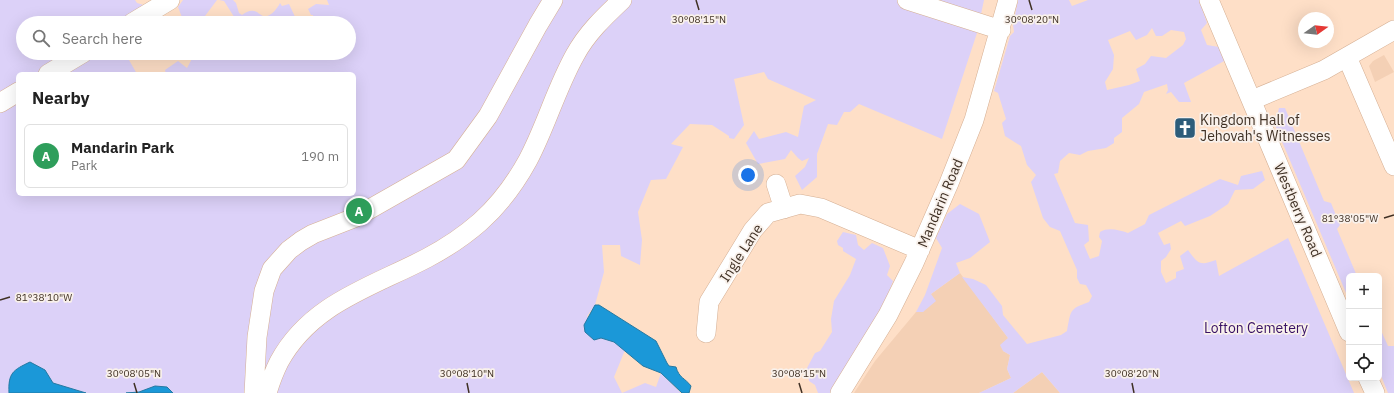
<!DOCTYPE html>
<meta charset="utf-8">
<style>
:root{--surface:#fff;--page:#f2f2f2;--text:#222;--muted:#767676;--line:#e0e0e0;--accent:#2563eb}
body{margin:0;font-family:"IBM Plex Sans",sans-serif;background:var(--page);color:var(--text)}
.controls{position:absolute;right:12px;bottom:12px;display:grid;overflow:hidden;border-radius:6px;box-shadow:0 4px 16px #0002}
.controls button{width:36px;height:36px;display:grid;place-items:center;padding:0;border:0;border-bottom:1px solid var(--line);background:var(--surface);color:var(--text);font:20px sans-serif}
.compass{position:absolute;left:1298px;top:12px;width:36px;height:36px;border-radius:50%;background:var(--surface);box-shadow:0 4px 16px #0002;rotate:75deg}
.you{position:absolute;left:748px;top:175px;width:14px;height:14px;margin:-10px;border:3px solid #fff;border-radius:50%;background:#1a73e8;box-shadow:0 0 0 6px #1a73e833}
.badge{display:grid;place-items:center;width:26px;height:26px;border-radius:50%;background:var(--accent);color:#fff;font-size:13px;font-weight:700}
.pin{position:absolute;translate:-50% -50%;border:2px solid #fff;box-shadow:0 1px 4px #0006}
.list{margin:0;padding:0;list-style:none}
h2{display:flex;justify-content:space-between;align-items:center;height:52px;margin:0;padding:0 16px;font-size:17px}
h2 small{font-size:13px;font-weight:400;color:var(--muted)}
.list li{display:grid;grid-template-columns:26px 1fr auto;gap:12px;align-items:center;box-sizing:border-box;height:64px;margin:0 8px 8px;padding:0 8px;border:1px solid var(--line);border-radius:6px}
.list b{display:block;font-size:15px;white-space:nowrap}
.list p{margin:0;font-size:13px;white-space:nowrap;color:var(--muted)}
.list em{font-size:13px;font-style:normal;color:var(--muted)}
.icon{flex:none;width:22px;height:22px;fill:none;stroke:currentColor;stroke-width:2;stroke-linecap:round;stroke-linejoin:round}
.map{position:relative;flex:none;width:1394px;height:393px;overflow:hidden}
.search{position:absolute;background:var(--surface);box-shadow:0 4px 16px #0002;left:16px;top:16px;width:340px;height:44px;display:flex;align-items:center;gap:10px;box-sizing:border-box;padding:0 14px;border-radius:22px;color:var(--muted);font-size:15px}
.panel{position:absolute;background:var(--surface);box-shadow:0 4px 16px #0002;left:16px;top:72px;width:340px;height:124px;border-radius:6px}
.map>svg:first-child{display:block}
</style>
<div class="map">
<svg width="1394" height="393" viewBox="0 0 1394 393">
<rect width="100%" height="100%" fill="#fedfc7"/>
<path fill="#f4d0b5" d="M1384,55L1394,72L1375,82L1369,66L1373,61Z
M960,273L1008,338L1003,351L1010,355L1007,369L1011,378L979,393H854L875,361L916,312H923L931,294Z
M1042,372L1060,393H1013Z"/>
<path fill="#dcd1f8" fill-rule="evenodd" d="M0,0H135L137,3L150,7L123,23H23V53H72L37,74H18V85L0,93Z
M183,0H217L202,20H183L178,7Z
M219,0H233L236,3L239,13L242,15C246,12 250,10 254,11C257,11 260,15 263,16C270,18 277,9 280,3L282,6L289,4L297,21H302L300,23H238L224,1Z
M327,0H984L977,33L942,139L859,104L850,112H844L837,125L828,124L817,154V177L802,190L795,176L805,167L809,158L802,161L798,158L791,150L785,159L758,164L746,143L754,131L759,139L786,132L798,137L804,106L816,100L768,79L764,72L734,79L744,125L734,139L729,138V136L712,125L690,124L671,144L683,147L666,179L651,180L638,212L642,240L640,265L621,256L620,245H602L604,272L595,305L587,316L601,338L614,342L625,350L614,377L622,393L645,383L656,387L661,373L680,392V393H0V112L18,98V194H354V74H166L165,70L178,61L187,68L195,53H203L205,56L210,53H349V23H313V15H311L308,9L316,4L329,5Z
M1018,0H1069L1072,6L1088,0H1199L1207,23L1201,30L1207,45L1219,47L1226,60L1184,83L1191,102H1179L1171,92L1166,94L1168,90L1167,84L1144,92L1139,104L1122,118V132L1114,138V143L1106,148L1088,151L1080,155L1069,153L1060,161L1058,173L1054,174L1075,223L1088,225L1089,241L1084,245L1090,259L1099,256L1102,241L1099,237L1100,232C1108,227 1119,230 1128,233L1145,224L1149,215L1220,179L1238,185L1241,176L1262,171L1265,180L1253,189L1235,190L1228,204L1210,216L1185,226L1181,221L1158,233L1164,245L1170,243L1171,249L1166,257L1161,261V272L1166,283L1176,278V272L1184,269L1180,256L1188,250C1198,264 1200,266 1216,260L1219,276L1288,238L1354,393H1060L1042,372L1013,393H979L1011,378L1007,369L1010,355L1003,351L1000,345L1008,338L962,277L973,279L986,285L1002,306L1003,315L1027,344L1061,335L1067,331C1071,310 1069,309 1089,302L1092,296L1086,285L1080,284L1077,278V270L1060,231L1050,227L1043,218L1031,182L1036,175L1027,165L1021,146L1005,136L1002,123L1006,119L998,93L994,91L1010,36L1014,32L1013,25ZM1152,28L1156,36H1162L1171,30L1184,32L1186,39L1183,45L1166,58L1151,56L1145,64L1136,69L1140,81L1129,85L1107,90L1105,82L1113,69L1114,55L1108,40L1130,31L1136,40L1147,35Z
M91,53H137L129,60L137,74H64Z
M1279,108H1285L1324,201L1331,203L1340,225L1337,229L1357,276H1349V300L1275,125Z
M960,204L979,214L990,242L970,258L956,263L960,273L931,294L936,301L923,312H916L925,295L942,248L936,238L947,214Z
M843,232L856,235L858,245L864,250L872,243L883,248L890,266L887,275L893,281L885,303L867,332L862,339L855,356L832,393H818L815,385L809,381L807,368L815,353L820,351L832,332L831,319L834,301L850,275L856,259L843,251V248L838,245L837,241Z
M1379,326L1388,346H1394V393H1388L1379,371Z"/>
<path fill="#1b98d8" stroke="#2679a2" d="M595,305H599L656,341L667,363L669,366L676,367C679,378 685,378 691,386L689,393H682L661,373L643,366L614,342L601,338L594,340L585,332L584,325Z
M30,362L45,370L53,383L86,393H9C8,373 13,370 30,362Z
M155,386L167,387L173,393H126L139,392Z"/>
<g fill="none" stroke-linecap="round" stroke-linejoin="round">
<g stroke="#d5af93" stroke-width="20">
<path id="minor" d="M907,0L1001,30
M1209,0L1349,332
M132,23L170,0
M1347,57L1394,166
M48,74L83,53
M1252,100L1324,70L1394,30
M0,103L18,92
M776,184L784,209
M706,333L709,302L753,230L768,213L800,204L821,208L920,250
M1368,378L1375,393
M254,393L257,337L264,291L272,269L289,250L301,241L313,234L354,218L456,160L488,116L538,25L553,0
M267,393C270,383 274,372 279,362C311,303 372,287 427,258C446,248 464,236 480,222C499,205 516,182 528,160C546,126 556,89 575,55C587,33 604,17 622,0
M840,393L888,315L914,263L949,183L974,120L1008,0"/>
</g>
<use href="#minor" stroke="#fff" stroke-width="19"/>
</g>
<path fill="none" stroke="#3f3024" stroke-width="1.5" d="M696,0L699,10M1029,0L1032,10M1384,218L1394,215M0,300L10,297M134,383L137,393M467,383L469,393M799,383L802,393M1132,383L1134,393"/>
<defs>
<g id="church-square" transform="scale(1.15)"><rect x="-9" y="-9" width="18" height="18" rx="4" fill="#2c5c7a" stroke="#f9f1eb"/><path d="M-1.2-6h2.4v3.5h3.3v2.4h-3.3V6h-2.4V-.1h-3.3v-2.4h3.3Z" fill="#fff"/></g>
</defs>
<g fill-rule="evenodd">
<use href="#church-square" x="1185" y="128"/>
</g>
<g text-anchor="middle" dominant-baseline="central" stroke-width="3.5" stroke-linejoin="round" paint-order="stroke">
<g font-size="14" fill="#3f3024" stroke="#f9f1eb" text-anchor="start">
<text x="1200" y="120">Kingdom Hall of<tspan x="1200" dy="16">Jehovah's Witnesses</tspan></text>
</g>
<g font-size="14" fill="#3f3024" stroke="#f9f1eb">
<text transform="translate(940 203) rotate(-67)">Mandarin Road</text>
<text transform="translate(1298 210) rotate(67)">Westberry Road</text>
<text transform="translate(741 253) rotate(-57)">Ingle Lane</text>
</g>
<g font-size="14" fill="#381165" stroke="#f9f1eb">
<text x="1256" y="328">Lofton Cemetery</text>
</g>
</g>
<g font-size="10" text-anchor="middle" fill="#3f3024" stroke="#f9f1eb" stroke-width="3.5" stroke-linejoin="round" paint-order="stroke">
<text x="699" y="23">30°08'15"N</text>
<text x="1032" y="23">30°08'20"N</text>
<text x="1350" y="222">81°38'05"W</text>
<text x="44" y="301">81°38'10"W</text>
<text x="134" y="377">30°08'05"N</text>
<text x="467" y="377">30°08'10"N</text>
<text x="799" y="377">30°08'15"N</text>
<text x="1132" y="377">30°08'20"N</text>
</g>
</svg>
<div class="controls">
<button>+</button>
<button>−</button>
<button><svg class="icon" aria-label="locate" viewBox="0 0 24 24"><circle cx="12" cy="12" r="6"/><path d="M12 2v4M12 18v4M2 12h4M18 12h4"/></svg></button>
</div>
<svg class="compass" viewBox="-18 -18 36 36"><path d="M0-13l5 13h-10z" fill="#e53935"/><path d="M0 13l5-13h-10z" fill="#767676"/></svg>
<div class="you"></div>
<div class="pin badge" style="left:359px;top:211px;background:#2e9e5b">A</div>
<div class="search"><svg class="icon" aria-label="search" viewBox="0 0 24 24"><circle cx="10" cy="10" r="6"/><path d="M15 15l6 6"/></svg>Search here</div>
<section class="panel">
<h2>Nearby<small></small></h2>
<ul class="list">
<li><span class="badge" style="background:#2e9e5b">A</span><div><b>Mandarin Park</b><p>Park</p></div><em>190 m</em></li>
</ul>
</section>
</div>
